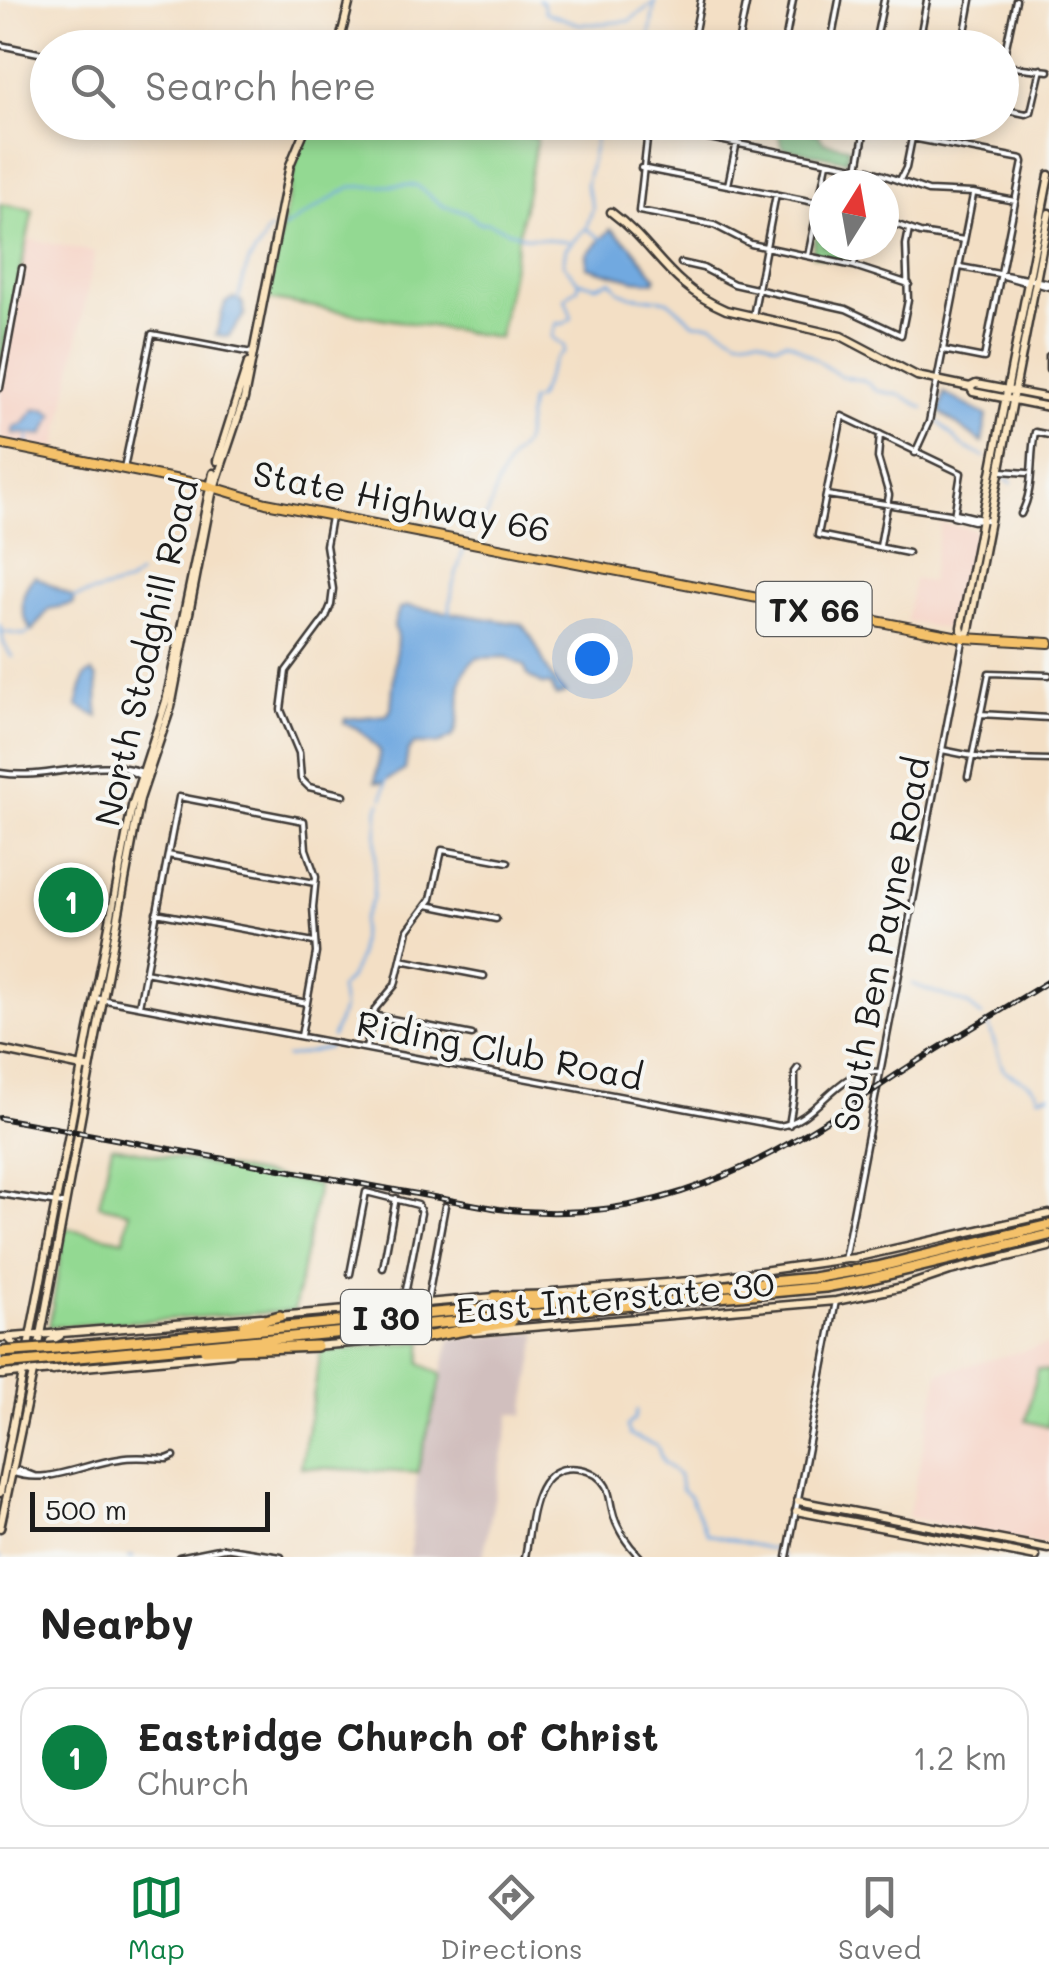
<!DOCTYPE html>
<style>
:root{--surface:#fff;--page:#f2f2f2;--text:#222;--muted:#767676;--line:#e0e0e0;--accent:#0b8043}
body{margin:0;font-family:Mali,sans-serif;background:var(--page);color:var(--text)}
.compass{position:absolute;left:809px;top:170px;width:90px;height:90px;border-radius:50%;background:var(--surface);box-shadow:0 5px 15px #0003;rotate:11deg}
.scale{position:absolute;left:30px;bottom:25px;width:240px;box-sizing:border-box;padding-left:10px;border:5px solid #1c1c1c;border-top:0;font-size:28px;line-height:35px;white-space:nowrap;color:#1c1c1c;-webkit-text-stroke:8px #f6f6f2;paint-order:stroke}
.you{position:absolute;left:592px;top:658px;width:35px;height:35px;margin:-25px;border:8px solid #fff;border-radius:50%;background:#1a73e8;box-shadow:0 0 0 15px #1a73e833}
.badge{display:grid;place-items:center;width:65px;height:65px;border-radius:50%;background:var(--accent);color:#fff;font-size:32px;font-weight:700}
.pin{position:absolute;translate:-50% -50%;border:5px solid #fff;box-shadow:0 2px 10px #0006}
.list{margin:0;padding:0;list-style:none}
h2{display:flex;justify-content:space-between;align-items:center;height:130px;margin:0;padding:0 40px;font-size:42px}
h2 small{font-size:32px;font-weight:400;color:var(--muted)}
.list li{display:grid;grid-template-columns:65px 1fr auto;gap:30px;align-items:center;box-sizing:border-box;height:140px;margin:0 20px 20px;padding:0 20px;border:2px solid var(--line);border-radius:30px}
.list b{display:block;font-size:38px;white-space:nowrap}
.list p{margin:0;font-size:32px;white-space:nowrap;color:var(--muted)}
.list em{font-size:32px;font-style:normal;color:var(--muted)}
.icon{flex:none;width:55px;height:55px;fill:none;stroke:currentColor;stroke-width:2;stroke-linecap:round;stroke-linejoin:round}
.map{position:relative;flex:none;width:1049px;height:1557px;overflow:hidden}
.search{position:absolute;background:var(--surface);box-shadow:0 5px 15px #0003;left:30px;right:30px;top:30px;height:110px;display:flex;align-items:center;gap:25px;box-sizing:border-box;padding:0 35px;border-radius:55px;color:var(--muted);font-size:38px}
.sheet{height:290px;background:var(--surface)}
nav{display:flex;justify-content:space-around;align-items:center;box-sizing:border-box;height:140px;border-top:2px solid var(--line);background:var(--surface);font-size:28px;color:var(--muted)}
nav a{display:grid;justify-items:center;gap:5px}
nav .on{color:var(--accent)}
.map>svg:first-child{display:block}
</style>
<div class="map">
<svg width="1049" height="1557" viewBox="0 0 1049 1557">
<rect width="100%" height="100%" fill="#f6f6f2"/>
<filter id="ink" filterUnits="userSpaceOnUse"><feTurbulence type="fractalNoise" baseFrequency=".01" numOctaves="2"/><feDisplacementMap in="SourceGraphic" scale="20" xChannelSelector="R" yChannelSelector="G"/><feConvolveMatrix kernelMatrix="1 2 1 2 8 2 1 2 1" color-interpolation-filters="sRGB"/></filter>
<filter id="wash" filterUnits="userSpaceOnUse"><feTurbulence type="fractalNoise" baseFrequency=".0048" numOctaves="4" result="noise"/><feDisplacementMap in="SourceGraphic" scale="40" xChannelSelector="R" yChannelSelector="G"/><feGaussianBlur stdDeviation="2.25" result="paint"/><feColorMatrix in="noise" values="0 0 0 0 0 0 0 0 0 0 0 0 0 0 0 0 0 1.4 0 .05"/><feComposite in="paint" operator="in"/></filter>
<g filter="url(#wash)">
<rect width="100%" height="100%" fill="#f3dfc5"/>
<path fill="#f6d2c4" d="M27,239L95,252L56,450L0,439V372Z
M941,523L976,530L956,631L906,621L914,579L930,582Z
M1049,1344V1526L1045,1545L908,1517L939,1373Z"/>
<path fill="#d1bfbe" d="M538,1332L524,1415L511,1413L483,1557H410L417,1473L450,1339Z"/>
<path fill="#93d992" stroke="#587a57" stroke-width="2.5" d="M315,123H460L537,138L499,338L267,299L298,150Z
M0,204L33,210L0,372Z
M824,207V245H857L850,263L812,255L820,209Z
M112,1146L318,1185L294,1311L49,1327L65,1228L124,1240L129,1212L99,1205Z
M423,1342L420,1363L442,1375L417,1473L301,1467L321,1351Z
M1037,1369L1049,1371V1427L1026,1421Z"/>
<path fill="#76b97c" stroke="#496a4c" stroke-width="2.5" d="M754,123C776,122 796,127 818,134L824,142L849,147L847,161L783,148L777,130Z"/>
<path fill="#71a9e0" stroke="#46627e" stroke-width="2.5" d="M611,229L631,246L656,277L655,282L634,280L587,267V254Z
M233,298L242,302L245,314L228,337L216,335L225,303Z
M944,393L987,416L982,443L940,412Z
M45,409L54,415L43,435L13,433L14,427L23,424L34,410Z
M35,576L73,597V604L49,609L32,631C19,612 19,592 35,576Z
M407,606L521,624C542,644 544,678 566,693L556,696L551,685L542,684L528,676L524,666L506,657L478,658C449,674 467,710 453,736L438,744H414L408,751L405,770L382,783L375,782L380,751L359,729L344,723L345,719L387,715L391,709L397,638L394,625L399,609Z
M92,672L97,678L98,717L77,706L85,676Z"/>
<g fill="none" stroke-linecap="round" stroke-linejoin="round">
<path stroke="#71a9e0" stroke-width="2.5" d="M539,0L543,3L545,12L579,24H594L629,21L655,2
M648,48L655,0
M284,228L350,187L416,185L443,206L466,212L479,223H488L525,237L568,241
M587,229L605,241
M581,282L596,286L611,281L619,291L631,296L667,300L694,323L712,324L739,339L759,337L775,345L786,341L793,344L840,376L865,381L878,391L901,395L924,408
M237,301C242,289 245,268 250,260C257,246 260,253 266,232L270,230
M938,421L961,445L984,457
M27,445L29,435
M1003,476L1012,483
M467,536L488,514L498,482L511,458L524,444L530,400H536C548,383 546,363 564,352V346L552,337L557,323L563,324L572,318L565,298L578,288L579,282L563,264L566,248L586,228L593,208L586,186L599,122
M72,598L129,583L139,574
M449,614L453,585L465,545
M0,625L4,644L12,657
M3,632L24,635L30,631
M383,798L386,780
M912,984L967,1004L982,1016
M988,1023L1003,1069C1015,1080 1033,1079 1039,1097L1049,1094
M332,1037L343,1009L340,988L349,979L359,956L362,921L373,898L378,808L381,803
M286,1057L328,1048L329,1045
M637,1410L635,1419L627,1426L630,1435L657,1446L663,1462L679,1476L681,1489L690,1497L707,1534L779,1551L782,1557
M0,1557H1
M128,1557H133"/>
</g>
</g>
<g filter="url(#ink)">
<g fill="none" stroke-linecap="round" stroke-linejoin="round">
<g stroke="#3c3935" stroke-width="9">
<path id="street" d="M0,45L48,55
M699,48L693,41L701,0
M737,48L747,0
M784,48L793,0
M830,48L839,0
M874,48L884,0
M918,48L927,0
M962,48L971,0
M1002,66L1016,0
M1004,66L1049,71
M1002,109L1026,114L1031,112L1041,69
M844,122L865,128L858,169
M641,168L824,204
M900,180L906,168L912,138L1022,159L1023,162L984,358L943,350
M728,185L741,122
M884,220L920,233L964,240
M808,256L827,163
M681,263L703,268L734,284L846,309L901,335L908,300L906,245L909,230
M854,264L860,245
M960,267L1049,283
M1000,275L1028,283
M909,284L854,266L751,244L714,225L639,211L648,131L654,127L869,170L928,191L973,193L1015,201
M1038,284L1049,287
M753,316L776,194
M1049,356V370
M0,388L22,268
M915,453L929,422L973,195
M124,468L152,334L252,353
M1002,471L1027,473
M827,495L950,514
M956,513L990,521
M1021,514C1035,489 1029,460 1035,432L1049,435
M953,516L973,521L983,520
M331,517L326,545L333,589L331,605L326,617L286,671L281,710L299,753L301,779L309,787L344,795
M880,546L889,495L878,458L880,434
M908,553L818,535L842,416L961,473L954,516
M980,714L1049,718
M942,750L982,758L1049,760
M120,766L142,777
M0,773C51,781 93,756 143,772
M968,777L989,673L1049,675
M168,855L315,883
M427,905L496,919
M156,913L314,942
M401,960L484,976
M145,972L307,1003
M95,998L779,1126C819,1121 837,1066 879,1072
M139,1006L179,797L304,821L306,849L316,877L313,907L316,953L301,1036
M372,1015L472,1035
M366,1048L375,1009L395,985L408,930L431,899L442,850L508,862
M789,1125L795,1090V1072L798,1068
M0,1194L64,1204
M844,1260L963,641
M383,1268L396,1198
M350,1274L366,1192L418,1205L421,1213L403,1305
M427,1303L445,1206
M11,1472C46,1486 82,1464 119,1459C135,1456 151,1458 167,1459L174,1456
M16,1473L19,1470L34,1476
M179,1557L224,1548L281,1557
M525,1557C532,1523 531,1461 580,1469C591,1471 600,1476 606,1486C610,1494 610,1501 612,1509C616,1528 626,1543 640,1557
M787,1557L836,1301"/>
</g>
<g stroke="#3c3935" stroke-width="11">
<path id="secondary" d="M338,48L350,0
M611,212C657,246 666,284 726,310L841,336L917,376L970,387L973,392L1049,407
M970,387L976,384L1049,398
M217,461L248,363
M965,637L969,630L1049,213
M964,638L961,627L1049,175
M0,1050L87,1068
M552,1292L690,1281L854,1258L1049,1214
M278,1316L495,1297
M474,1332L836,1301L903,1287L950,1271L1049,1247
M0,1338L261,1317
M314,1346L426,1337
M53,1371L44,1365L50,1341L60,1336
M0,1375L232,1353
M3,1375L18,1361V1348L9,1339
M0,1493L132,806L166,701L213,473
M798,1501L1049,1549
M796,1511L1036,1557
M0,1528L41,1335L140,799L171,707L212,494L244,399L290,165L308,122"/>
</g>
<g stroke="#3c3935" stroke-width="12">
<path id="primary" d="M0,444L209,486L266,503L964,638L1049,643"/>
</g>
<g stroke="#3c3935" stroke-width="14">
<path id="highway" d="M495,1297L589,1295
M244,1325L280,1316
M425,1337L511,1322
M56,1348L813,1278L877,1267L1049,1225
M205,1350L317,1346
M57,1359L825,1287L868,1279L1049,1235"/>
</g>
<use href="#street" stroke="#fff" stroke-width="4"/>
<use href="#secondary" stroke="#fbe6c3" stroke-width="6"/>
<use href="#primary" stroke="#f4c16a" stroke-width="8"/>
<use href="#highway" stroke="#f4c16a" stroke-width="9"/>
<g stroke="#1c1c1c" stroke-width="6">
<path id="rail" d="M0,1118L499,1209C656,1227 762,1166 887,1081C939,1046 995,1015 1049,981"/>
</g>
<use href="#rail" stroke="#f6f6f2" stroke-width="2.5" stroke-dasharray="8" stroke-linecap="butt"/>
<g stroke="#3c3935" stroke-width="14" stroke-linecap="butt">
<path id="highway-bridge" d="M1,1352L56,1348
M2,1364L57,1359"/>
</g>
<use href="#highway-bridge" stroke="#f4c16a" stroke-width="9"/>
</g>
</g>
<g text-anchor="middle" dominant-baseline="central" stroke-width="8" stroke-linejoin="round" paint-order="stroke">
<g fill="#f6f6f2" stroke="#5d5d5c" stroke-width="2.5">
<rect x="756.5" y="582" width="115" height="54" rx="8"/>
<rect x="341" y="1290" width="90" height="54" rx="8"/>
</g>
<g font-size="32" font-weight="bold" fill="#1c1c1c">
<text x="814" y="609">TX 66</text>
<text x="386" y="1317">I 30</text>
</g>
<g font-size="35" fill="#1c1c1c" stroke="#f6f6f2">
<text transform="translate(402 500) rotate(11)">State Highway 66</text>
<text transform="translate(145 652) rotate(-77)">North Stodghill Road</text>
<text transform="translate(880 944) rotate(-79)">South Ben Payne Road</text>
<text transform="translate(500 1049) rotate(11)">Riding Club Road</text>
<text transform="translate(615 1296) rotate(-5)">East Interstate 30</text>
</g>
</g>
</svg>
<svg class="compass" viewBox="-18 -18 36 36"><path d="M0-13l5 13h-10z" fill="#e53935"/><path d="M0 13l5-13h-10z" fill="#767676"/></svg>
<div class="scale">500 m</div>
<div class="you"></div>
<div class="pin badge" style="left:71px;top:900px">1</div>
<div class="search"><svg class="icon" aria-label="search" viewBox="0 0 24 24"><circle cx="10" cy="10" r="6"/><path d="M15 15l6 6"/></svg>Search here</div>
</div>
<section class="sheet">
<h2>Nearby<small></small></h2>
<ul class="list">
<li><span class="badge">1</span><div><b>Eastridge Church of Christ</b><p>Church</p></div><em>1.2 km</em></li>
</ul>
</section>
<nav>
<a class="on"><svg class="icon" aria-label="map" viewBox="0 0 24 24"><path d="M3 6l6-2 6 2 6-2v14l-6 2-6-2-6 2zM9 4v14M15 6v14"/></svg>Map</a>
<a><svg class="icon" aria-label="directions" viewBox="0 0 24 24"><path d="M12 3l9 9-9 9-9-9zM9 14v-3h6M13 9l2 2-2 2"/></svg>Directions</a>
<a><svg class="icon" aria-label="saved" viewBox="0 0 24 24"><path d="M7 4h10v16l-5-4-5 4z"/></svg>Saved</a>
</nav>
